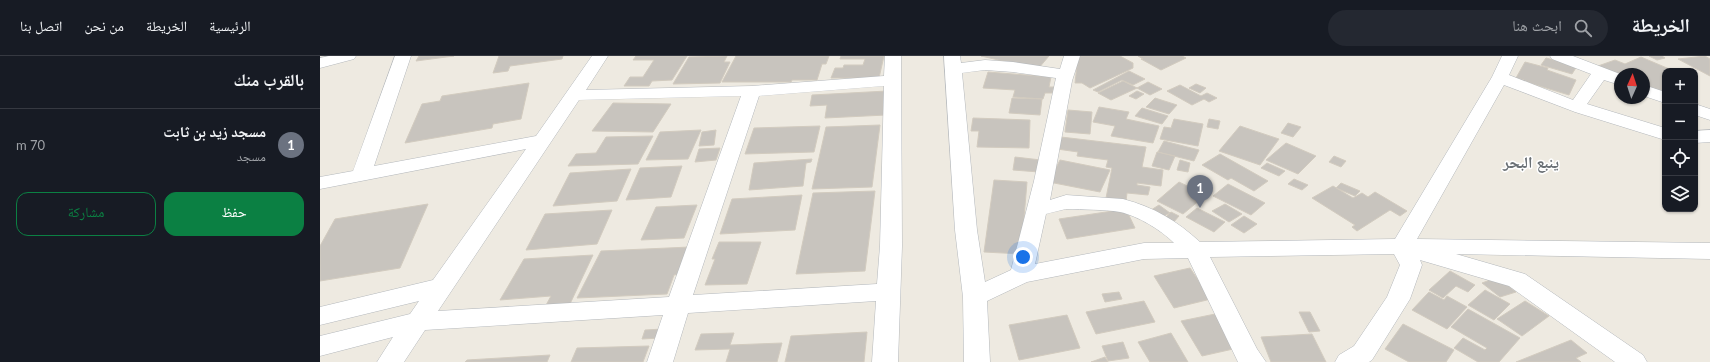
<!DOCTYPE html>
<html lang="ar">
<meta charset="utf-8">
<style>
:root{--surface:#171b24;--page:#242831;--text:#f1f3f6;--muted:#9ea1a6;--line:#363941;--accent:#0b8043}
body{margin:0;font-family:Lato,"Noto Naskh Arabic",sans-serif;background:var(--page);color:var(--text);direction:rtl}
.controls{position:absolute;right:12px;top:12px;display:grid;overflow:hidden;border-radius:8px;box-shadow:0 1px 3px #0004}
.controls button{width:36px;height:36px;display:grid;place-items:center;padding:0;border:0;border-bottom:1px solid var(--line);background:var(--surface);color:var(--text);font:20px sans-serif}
.compass{position:absolute;left:1294px;top:12px;width:36px;height:36px;border-radius:50%;background:var(--surface);box-shadow:0 1px 3px #0004;rotate:3deg}
.you{position:absolute;left:703px;top:201px;width:14px;height:14px;margin:-10px;border:3px solid #fff;border-radius:50%;background:#1a73e8;box-shadow:0 0 0 6px #1a73e833}
.badge{display:grid;place-items:center;width:26px;height:26px;border-radius:50%;background:var(--accent);color:#fff;font-size:13px;font-weight:700}
.pin{position:absolute;translate:-50% -33px;filter:drop-shadow(0 1px 2px #0008)}
.pin::after{content:'';position:absolute;top:21px;width:14px;height:12px;background:inherit;clip-path:polygon(0 0,100% 0,50% 100%)}
.list{margin:0;padding:0;list-style:none}
h2{display:flex;justify-content:space-between;align-items:center;height:52px;margin:0;padding:0 16px;font-size:17px}
h2 small{font-size:13px;font-weight:400;color:var(--muted)}
.list li{display:grid;grid-template-columns:26px 1fr auto;gap:12px;align-items:center;box-sizing:border-box;height:72px;padding:0 16px;border-top:1px solid var(--line)}
.list b{display:block;font-size:15px;white-space:nowrap}
.list p{margin:0;font-size:13px;white-space:nowrap;color:var(--muted)}
.list em{font-size:13px;font-style:normal;color:var(--muted)}
.actions{display:flex;gap:8px;padding:12px 16px}
.actions a{flex:1;padding:9px 0;border:1px solid var(--accent);border-radius:12px;text-align:center;font-size:14px;color:var(--accent)}
.actions .main{background:var(--accent);color:#fff}
.icon{flex:none;width:22px;height:22px;fill:none;stroke:currentColor;stroke-width:2;stroke-linecap:round;stroke-linejoin:round}
.map{position:relative;flex:none;width:1390px;height:306px;overflow:hidden;direction:ltr}
header{display:flex;align-items:center;gap:24px;box-sizing:border-box;height:56px;padding:0 20px;background:var(--surface);border-bottom:1px solid var(--line)}
header strong{font-size:19px}
nav{display:flex;gap:22px;margin-inline-start:auto;font-size:14px}
.search{width:280px;height:36px;background:var(--page);display:flex;align-items:center;gap:10px;box-sizing:border-box;padding:0 14px;border-radius:22px;color:var(--muted);font-size:15px}
main{display:flex}
aside{flex:1;background:var(--surface)}
.map>svg:first-child{display:block}
</style>
<header>
<strong>الخريطة</strong>
<div class="search"><svg class="icon" aria-label="search" viewBox="0 0 24 24"><circle cx="10" cy="10" r="6"/><path d="M15 15l6 6"/></svg>ابحث هنا</div>
<nav><a>الرئيسية</a><a>الخريطة</a><a>من نحن</a><a>اتصل بنا</a></nav>
</header>
<main>
<div class="map">
<svg width="1390" height="306" viewBox="0 0 1390 306">
<rect width="100%" height="100%" fill="#eeeae1"/>
<path fill="#c8c4be" stroke="#d2cbbf" d="M99,0H134L96,5Z
M179,0H243L242,3L190,10L188,15L173,17Z
M316,0H367L352,24L332,25L329,30H304L310,21H323L334,4H313Z
M407,0L404,6H410L400,27L353,28L369,1Z
M416,0H509L506,8H502L497,24H472L471,26H402Z
M521,0H564L559,22H511L515,12H523L524,9H543L545,3H520Z
M661,0H729L718,13Z
M758,0H800L813,7V12L770,32L762,27H755Z
M818,0H862L866,2L841,14L821,3H823Z
M1329,0H1342L1345,2L1337,4Z
M1385,0L1390,3V20L1358,3Z
M1321,1L1354,15H1345V40L1324,30V18H1300V20L1278,10L1295,4L1305,8Z
M1226,2L1257,10L1252,18L1221,9Z
M1205,6L1228,12L1227,14L1256,24L1249,39L1203,25L1204,24L1196,22Z
M809,15L825,23L813,29L802,24L778,36L773,34Z
M668,16L731,21L729,31H734L732,37H725L723,43L693,41L695,34L663,32Z
M803,25L817,32L791,44L778,37Z
M828,26L842,33L830,39L817,32Z
M209,27L201,63L173,68L172,72L85,87L102,48L120,45L122,40Z
M876,28L886,32L880,37L869,32Z
M860,29L881,40L887,37L897,42L889,46L884,43L872,49L847,35Z
M567,35L566,59L505,62L507,49L490,50L492,39Z
M817,35L824,38L816,43L809,40Z
M692,42L722,43L720,59L689,57Z
M835,42L857,49L849,58L826,51Z
M293,47L351,48L333,76L272,75Z
M779,51L809,56L806,63L839,70L833,87L791,80L795,70L773,66Z
M822,52L848,60L842,68L815,60Z
M748,54L772,56L770,78L745,76Z
M653,62L710,64L709,92L657,91L659,75H651Z
M854,63L883,68L878,90L840,83L844,71L851,72Z
M889,63L900,65L898,73L887,71Z
M968,67L981,71L973,81L961,77Z
M560,69L552,131L492,133L506,71Z
M500,70L494,96L425,98L434,72Z
M920,70L959,83L940,109L899,95Z
M381,74L368,103L326,104L340,76Z
M396,74L394,89L379,90L382,76Z
M333,80L318,108L248,110L256,98L276,97L286,81Z
M741,81L826,91L822,111L843,114L841,130L817,127V129L830,131L828,139L807,137L806,145L786,142L792,112L786,111L788,104L757,100L758,96L737,93Z
M844,85L879,94L874,105L838,96Z
M966,87L996,100L978,118L946,104Z
M400,92L396,104L375,106L379,93Z
M837,96L855,100L849,114L832,110Z
M900,98L948,125L934,135L911,122L908,124L882,109Z
M1014,100L1026,105L1021,111L1009,106Z
M695,101L721,104L719,116L693,114Z
M492,103L491,106L486,107L483,130L429,134L434,107Z
M740,104L790,114L780,136L729,126Z
M860,104L870,107L868,116L857,114Z
M947,107L965,115L959,120L941,112Z
M362,110L351,141L306,144L320,112Z
M311,113L297,145L233,150L250,117Z
M974,123L988,129L982,134L968,128Z
M674,124L707,126L701,198L664,196Z
M859,126L886,139L863,158L837,145Z
M1021,127L1040,135L1035,140L1016,132Z
M908,128L945,147L931,159L893,140Z
M1013,130L1033,142L1042,137L1048,141L1055,136L1087,155L1080,160L1070,154L1037,175L1032,171L1035,169L992,142Z
M555,135L545,215L476,218L493,137Z
M482,139L475,174L400,178L412,143Z
M108,148L80,212L0,225V190L15,163Z
M905,148L922,158L909,166L892,155Z
M377,149L364,182L321,184L336,151Z
M839,149L850,157L842,161L831,154Z
M877,152L905,166L894,176L866,161Z
M806,153L815,172L747,183L739,163Z
M292,154L277,188L206,194L225,158Z
M851,156L859,160L853,167L844,163Z
M924,160L937,168L924,177L911,169Z
M399,186H441L427,228L385,229L395,203H392Z
M370,191L360,218L354,219L347,238L257,242L281,195Z
M273,199L249,250L225,251L231,240L180,244L204,203Z
M870,212L891,243L854,252L834,220Z
M1130,215L1155,229L1148,236L1136,230L1123,242L1109,234Z
M1178,221L1196,236L1180,241L1162,227Z
M1165,234L1190,248L1174,264L1148,249Z
M799,236L802,243L785,246L782,238Z
M1109,236L1124,244L1127,240L1147,251L1127,273L1092,254Z
M824,245L835,266L776,278L766,256Z
M1205,245L1229,260L1202,280L1177,263Z
M1148,253L1200,282L1179,306H1158L1134,292L1143,282L1165,294L1167,292L1131,271Z
M979,256H990L1000,275L989,276Z
M900,257L922,291L882,300L861,265Z
M747,259L760,292L699,304L689,269Z
M1083,268L1134,294L1126,306H1089L1065,293Z
M343,273L340,282L322,283L325,274Z
M547,276L544,306H465L471,280Z
M414,277L410,289L462,287L457,306H406L410,293L375,294L381,278Z
M851,277L868,306H830L818,286Z
M992,278L1006,306H951L941,281Z
M1251,284L1267,297L1256,302L1261,306H1196Z
M803,286L809,302L788,305L782,290Z
M329,290L323,306H251L257,292Z
M230,299L227,306H145L147,304Z
M785,301L788,306H771Z"/>
<g fill="none" stroke-linecap="round" stroke-linejoin="round">
<g stroke="#b4b8bc" stroke-width="1">
<path id="minor" d="M9,0H36L34,3L0,12V2Z
M75,0H91L54,110L216,80L272,0H288L266,34L432,30L564,20L565,0H581L582,190L578,306H552L556,245L368,257L353,306H327L343,259L105,274L84,306H57L73,281L0,300V280L90,258L99,245L0,269V251L113,224L206,93L0,133V121L33,115ZM564,30L560,190L557,228L373,239L439,40ZM421,40L349,241L118,255L259,44Z
M624,0H640L641,7L665,4L693,6L740,13L744,0H760L752,25L730,144L746,139L803,143C834,151 857,165 880,186L1075,183L1172,21L1182,0H1198L1189,19L1253,44L1271,18L1232,3L1230,0H1253L1300,18V29L1284,24L1267,48L1345,72V84L1255,56L1184,29L1097,183L1390,187V203L1136,198L1205,218L1323,299L1327,306H1295L1189,230L1100,204L1102,209L1090,243L1052,304L1049,306H1015L1019,299L1034,290L1067,241L1080,209L1074,198L890,201L937,293L946,306H918L868,202L824,203L707,226L667,245L670,306H644L643,241L635,174ZM665,14L693,16L736,22L714,125L691,214L665,226L657,174L642,17ZM746,153C764,154 783,153 800,156C818,160 841,174 854,187H824L715,208L726,158Z
M1324,29L1345,36V47L1324,40Z
M1375,48L1390,53V64L1375,59Z
M1390,74V86L1375,87V75Z"/>
</g>
<use href="#minor" fill="#fff" fill-rule="evenodd"/>
</g>
<g text-anchor="middle" dominant-baseline="central" stroke-width="3" stroke-linejoin="round" paint-order="stroke">
<g font-size="16" font-weight="bold" fill="#6a7075" stroke="#fff">
<text x="1211" y="105">ينبع البحر</text>
</g>
</g>
</svg>
<div class="controls">
<button>+</button>
<button>−</button>
<button><svg class="icon" aria-label="locate" viewBox="0 0 24 24"><circle cx="12" cy="12" r="6"/><path d="M12 2v4M12 18v4M2 12h4M18 12h4"/></svg></button>
<button><svg class="icon" aria-label="layers" viewBox="0 0 24 24"><path d="M12 4l9 5-9 5-9-5zM3 14l9 5 9-5"/></svg></button>
</div>
<svg class="compass" viewBox="-18 -18 36 36"><path d="M0-13l5 13h-10z" fill="#e53935"/><path d="M0 13l5-13h-10z" fill="#9ea1a6"/></svg>
<div class="you"></div>
<div class="pin badge" style="left:880px;top:152px;background:#6b7280">1</div>
</div>
<aside>
<h2>بالقرب منك<small></small></h2>
<ul class="list">
<li><span class="badge" style="background:#6b7280">1</span><div><b>مسجد زيد بن ثابت</b><p>مسجد</p></div><em>70 m</em></li>
</ul>
<div class="actions"><a class="main">حفظ</a><a>مشاركة</a></div>
</aside>
</main>
